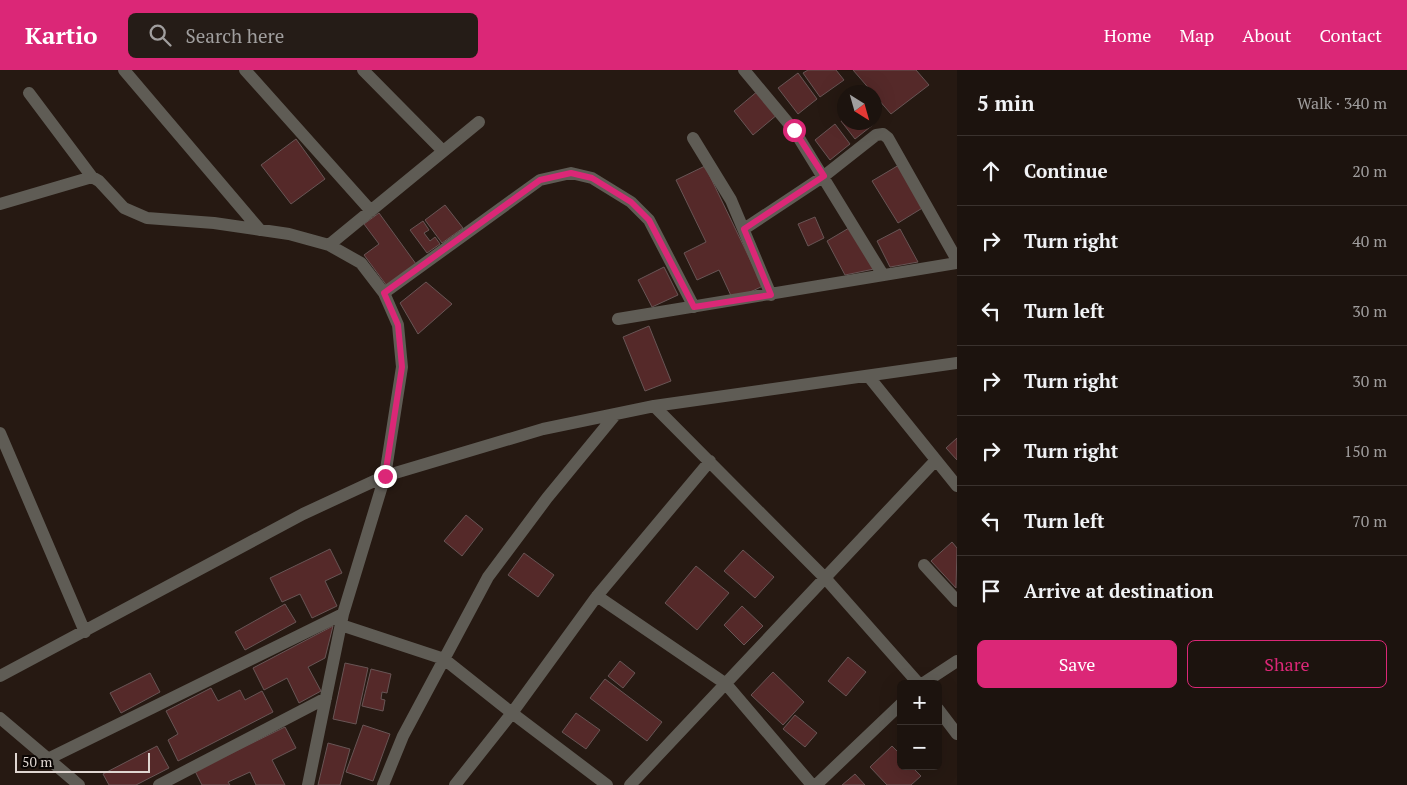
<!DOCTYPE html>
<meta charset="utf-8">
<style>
:root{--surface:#1c130e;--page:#251c17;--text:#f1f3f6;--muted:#a09e9e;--line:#3a322e;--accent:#db2777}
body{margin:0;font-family:"PT Serif",serif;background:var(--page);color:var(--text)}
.controls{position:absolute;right:15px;bottom:15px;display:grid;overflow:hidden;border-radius:8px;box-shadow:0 5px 20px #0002}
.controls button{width:45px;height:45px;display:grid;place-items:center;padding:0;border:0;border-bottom:1px solid var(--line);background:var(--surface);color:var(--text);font:25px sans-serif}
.compass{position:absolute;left:837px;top:15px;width:45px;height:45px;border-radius:50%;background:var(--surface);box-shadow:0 5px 20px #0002;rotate:143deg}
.scale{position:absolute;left:15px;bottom:12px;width:135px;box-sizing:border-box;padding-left:5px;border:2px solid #dfd6d1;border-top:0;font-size:14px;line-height:18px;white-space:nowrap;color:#dfd6d1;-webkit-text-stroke:4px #0b0604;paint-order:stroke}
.stop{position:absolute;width:15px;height:15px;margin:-11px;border:4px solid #db2777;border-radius:50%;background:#fff}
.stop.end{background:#db2777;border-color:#fff;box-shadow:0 1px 5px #0008}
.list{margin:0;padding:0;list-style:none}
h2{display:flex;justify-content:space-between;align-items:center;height:65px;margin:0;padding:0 20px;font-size:21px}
h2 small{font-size:16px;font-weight:400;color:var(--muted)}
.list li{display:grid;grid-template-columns:32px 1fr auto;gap:15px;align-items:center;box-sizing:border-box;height:70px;padding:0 20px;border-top:1px solid var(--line)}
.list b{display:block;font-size:19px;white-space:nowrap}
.list em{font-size:16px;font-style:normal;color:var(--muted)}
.actions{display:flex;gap:10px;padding:15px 20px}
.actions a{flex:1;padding:11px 0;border:1px solid var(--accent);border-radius:8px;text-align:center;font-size:18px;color:var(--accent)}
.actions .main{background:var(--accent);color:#fff}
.icon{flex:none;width:28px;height:28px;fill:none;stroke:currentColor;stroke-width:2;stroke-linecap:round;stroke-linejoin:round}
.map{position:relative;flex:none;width:957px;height:715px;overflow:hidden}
header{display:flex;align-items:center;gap:30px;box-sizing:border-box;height:70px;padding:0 25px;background:var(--accent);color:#fff}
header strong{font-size:24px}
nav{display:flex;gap:28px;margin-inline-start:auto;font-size:18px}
.search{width:350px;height:45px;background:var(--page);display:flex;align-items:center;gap:12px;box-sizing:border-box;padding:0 18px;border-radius:8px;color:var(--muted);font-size:19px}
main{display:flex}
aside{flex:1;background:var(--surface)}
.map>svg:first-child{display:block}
</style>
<header>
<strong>Kartio</strong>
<div class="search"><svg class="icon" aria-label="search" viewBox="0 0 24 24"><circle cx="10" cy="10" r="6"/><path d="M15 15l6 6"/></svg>Search here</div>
<nav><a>Home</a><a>Map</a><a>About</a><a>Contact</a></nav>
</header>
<main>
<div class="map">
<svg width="957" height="715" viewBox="0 0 957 715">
<rect width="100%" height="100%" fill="#261912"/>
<path fill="#552929" stroke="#685555" d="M808,0H836L844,10L820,27L803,3Z
M853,0H916L929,15L891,44Z
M798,3L817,29L798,44L778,18Z
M759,20L778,44L753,65L734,41Z
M844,48V52H872L874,54L855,69L841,51Z
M835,54L850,74L830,90L815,70Z
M296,69L325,109L291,134L261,95Z
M899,95L924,137L898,153L872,111Z
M705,96L763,216L733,230L719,200L697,210L684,183L706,172L676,110Z
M445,135L463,158L442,173L425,150Z
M379,143L416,194L387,216L364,185L379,174L364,154Z
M815,147L824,168L808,176L798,154Z
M423,151L429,160L424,163L430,171L435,167L440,174L427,183L410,160Z
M849,158L874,199L845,205L827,171Z
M900,159L918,192L890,197L877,171Z
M664,197L678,225L652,237L638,210Z
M426,212L452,234L418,264L400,233Z
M649,256L671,311L645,321L623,267Z
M957,368V390L946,378Z
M466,445L483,459L462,486L444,471Z
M952,472L957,478L956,518L931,491Z
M330,479L342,503L325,511L337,536L312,548L300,524L282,532L270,508Z
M743,480L774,507L755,528L724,501Z
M524,483L554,505L538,527L508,505Z
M696,496L729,523L697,560L665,533Z
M285,534L296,552L245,580L235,562Z
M742,536L763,556L744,575L724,555Z
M333,556L325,588L308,597L321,621L299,633L287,608L264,620L253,598Z
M848,587L866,602L846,626L828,611Z
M620,591L635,603L623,618L608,606Z
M345,593L368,598L356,654L333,649Z
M371,599L391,604L387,623L382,622L381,629L385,630L383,641L362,636Z
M773,602L804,632L783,655L751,625Z
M150,603L160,622L121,643L110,623Z
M605,609L662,652L647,671L590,628Z
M211,618L218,631L240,620L245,630L262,621L273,642L178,691L168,670L178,664L166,641Z
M576,643L600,660L586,679L562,662Z
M795,645L817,663L805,677L783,659Z
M363,655L390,664L373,711L346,702Z
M285,657L296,678L272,690L285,715H256L250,702L228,712L230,715H202L195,701Z
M328,673L350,679L340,715H318Z
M157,676L169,698L136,715H109L103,704Z
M892,676L901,685V696H911L921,706L911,715H887L870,697Z
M855,704L865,715H842Z"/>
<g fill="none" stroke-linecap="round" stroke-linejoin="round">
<path stroke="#5f5c55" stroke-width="12" d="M124,0L260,160
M245,0L371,141
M363,0L443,81
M744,0L794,60L883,205
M29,23L92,107L99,111L124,138L147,148L214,153L289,164L329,175L361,193L384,223L398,255L402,297L385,406L343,544L308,715
M693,68L731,130L771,225
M0,134L92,107
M744,159L824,106L876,65L883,64L888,68L957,190
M329,175L479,52
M384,223L540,110L571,103L592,108L631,132L649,150L694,237
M618,249L957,193
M869,307L957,416
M654,336L826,509L919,614
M0,363L85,562
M924,495L957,531
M597,526L726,614L812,715
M341,555L444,589L512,643L607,715
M0,606L303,444L385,406L543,359L654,336L957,293
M922,614L957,591
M938,639L957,664
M0,648L79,715
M48,689L343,544
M159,715L326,628
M383,715L403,666L488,507L547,428L616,344
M455,715L512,643L597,526L710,391
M630,715L935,391
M816,715L901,634"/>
</g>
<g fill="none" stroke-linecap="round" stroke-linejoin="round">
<path stroke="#db2777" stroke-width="6" d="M385,406L402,297L398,255L384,223L540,110L571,103L592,108L631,132L649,150L694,237L771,225L744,159L824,106L794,60"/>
</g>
</svg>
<div class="controls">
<button>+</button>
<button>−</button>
</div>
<svg class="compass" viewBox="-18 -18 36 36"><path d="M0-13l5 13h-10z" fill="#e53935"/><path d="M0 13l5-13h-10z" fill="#a09e9e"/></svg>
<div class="scale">50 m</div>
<div class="stop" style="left:794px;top:60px"></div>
<div class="stop end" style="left:385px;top:406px"></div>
</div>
<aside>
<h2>5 min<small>Walk · 340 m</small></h2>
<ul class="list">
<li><svg class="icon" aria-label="ahead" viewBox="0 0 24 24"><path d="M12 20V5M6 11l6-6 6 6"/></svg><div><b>Continue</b></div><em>20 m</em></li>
<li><svg class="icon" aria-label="right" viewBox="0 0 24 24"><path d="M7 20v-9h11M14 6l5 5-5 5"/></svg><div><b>Turn right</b></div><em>40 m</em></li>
<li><svg class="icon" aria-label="left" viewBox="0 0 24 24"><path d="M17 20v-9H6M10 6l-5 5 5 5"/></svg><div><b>Turn left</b></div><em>30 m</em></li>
<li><svg class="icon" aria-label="right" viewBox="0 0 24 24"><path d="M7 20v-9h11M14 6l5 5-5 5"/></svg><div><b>Turn right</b></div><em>30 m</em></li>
<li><svg class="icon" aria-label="right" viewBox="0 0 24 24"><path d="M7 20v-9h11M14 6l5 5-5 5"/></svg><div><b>Turn right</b></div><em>150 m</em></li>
<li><svg class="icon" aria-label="left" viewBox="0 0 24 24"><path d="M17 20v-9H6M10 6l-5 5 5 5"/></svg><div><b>Turn left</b></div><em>70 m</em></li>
<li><svg class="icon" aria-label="arrive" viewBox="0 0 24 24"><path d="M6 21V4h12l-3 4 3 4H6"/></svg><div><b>Arrive at destination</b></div></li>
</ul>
<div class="actions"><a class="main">Save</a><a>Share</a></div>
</aside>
</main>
